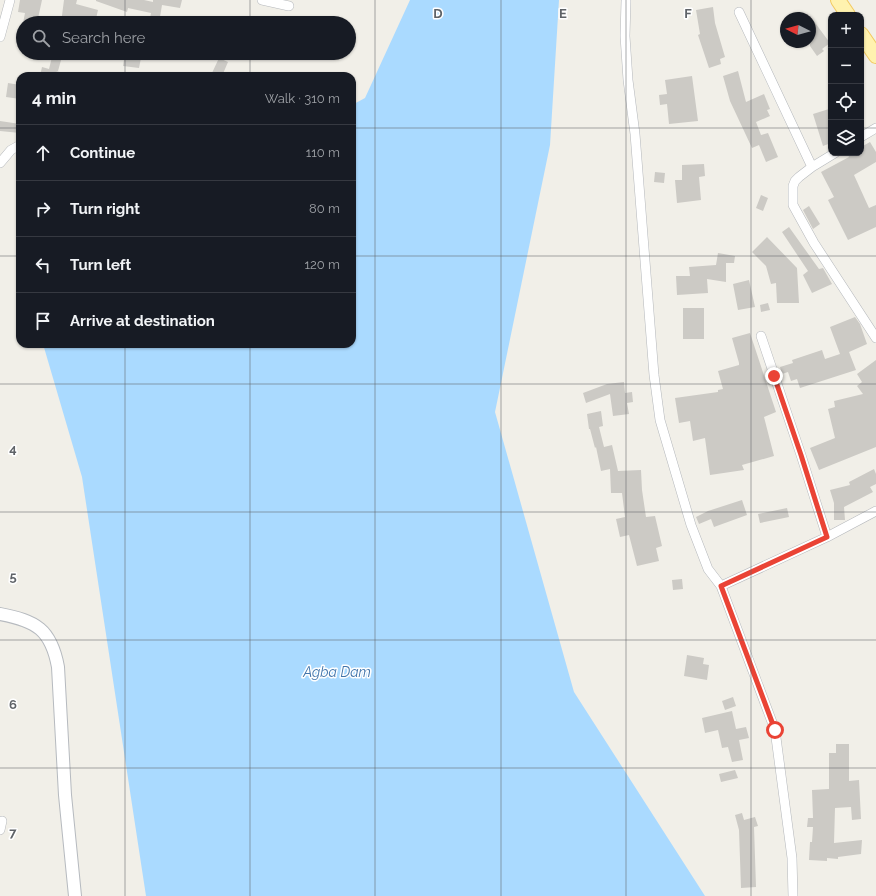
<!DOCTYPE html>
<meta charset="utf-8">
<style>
:root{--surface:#171b24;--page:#242831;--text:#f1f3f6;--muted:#9ea1a6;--line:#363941}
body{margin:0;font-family:Raleway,sans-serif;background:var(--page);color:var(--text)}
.controls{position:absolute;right:12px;top:12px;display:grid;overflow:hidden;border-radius:8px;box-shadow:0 1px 3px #0004}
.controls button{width:36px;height:36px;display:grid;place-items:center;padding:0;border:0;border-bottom:1px solid var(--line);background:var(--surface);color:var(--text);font:20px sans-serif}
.compass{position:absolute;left:780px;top:12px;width:36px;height:36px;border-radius:50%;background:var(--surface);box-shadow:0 1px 3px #0004;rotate:276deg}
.stop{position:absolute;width:12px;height:12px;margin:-9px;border:3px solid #ea4335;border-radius:50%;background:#fff}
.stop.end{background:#ea4335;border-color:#fff;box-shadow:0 1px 4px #0008}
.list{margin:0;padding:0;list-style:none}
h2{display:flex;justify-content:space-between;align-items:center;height:52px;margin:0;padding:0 16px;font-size:17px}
h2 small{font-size:13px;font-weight:400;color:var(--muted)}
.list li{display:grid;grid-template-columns:26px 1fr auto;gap:12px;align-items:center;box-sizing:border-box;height:56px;padding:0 16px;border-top:1px solid var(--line)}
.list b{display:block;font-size:15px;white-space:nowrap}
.list em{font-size:13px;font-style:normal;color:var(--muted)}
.icon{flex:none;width:22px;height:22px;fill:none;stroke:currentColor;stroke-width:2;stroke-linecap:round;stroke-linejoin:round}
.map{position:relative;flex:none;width:876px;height:896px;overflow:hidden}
.search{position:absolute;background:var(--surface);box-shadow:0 1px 3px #0004;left:16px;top:16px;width:340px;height:44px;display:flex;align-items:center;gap:10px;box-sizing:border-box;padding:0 14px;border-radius:22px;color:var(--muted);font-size:15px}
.panel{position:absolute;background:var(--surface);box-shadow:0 1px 3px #0004;left:16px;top:72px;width:340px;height:276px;border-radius:12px}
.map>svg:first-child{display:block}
</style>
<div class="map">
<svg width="876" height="896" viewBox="0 0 876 896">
<rect width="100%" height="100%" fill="#f1efe8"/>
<path fill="#aadaff" d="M410,0H559L550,145L495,412L574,692L705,896H146L82,477L43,344H352V105L365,98Z"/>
<path fill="#cccac5" d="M20,0H42L37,23H23L25,13L18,12Z
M64,0H77L76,4L98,10L95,23H61Z
M96,0H144L153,2V0H182L180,8L162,5L159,23H149L151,13L128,8L127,12L96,1Z
M713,7L715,23L725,57L720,59L721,64L709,68L698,35L700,34L696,10Z
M810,16L830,43L822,49L824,51L817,56L810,46Z
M53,53H63L58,71H56L66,74V76H40L42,67L49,69Z
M125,53H142L139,68L123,66Z
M219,58L228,62L222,76L212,73Z
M738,71L746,102L764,94L770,109L767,110L770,116L756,122L761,135L768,133L778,157L766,162L759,145L752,148L730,101L723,76Z
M692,76L698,121L669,124L667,104L660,105L659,95L667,94L665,80Z
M8,83L20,85V99L6,97Z
M829,109L831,115V143L823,146L813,114Z
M0,121L20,124V133L0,131Z
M870,142L876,152V162L854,175L869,208L876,205V227L848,240L828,200L834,197L821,172L849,157L847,153H861V147Z
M704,164L705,176L699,177L701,200L677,203L675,180H682V165Z
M655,172L665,173L664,183L654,182Z
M761,195L768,198L763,211L756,208Z
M809,206L820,224L813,229L803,210Z
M789,227L819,269L823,268L832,284L812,293L803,275L808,271L782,232Z
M767,237L797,268L799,303H777L776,283L771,284L766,266L752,252Z
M718,253L735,256L734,263H726V282L707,279L708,293L677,295L676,276H690L689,267L716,265Z
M749,280L755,307L738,310L733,284Z
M768,303L770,310L761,312L760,305Z
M683,308H704V339H683Z
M855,317L860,324L867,344L849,352L856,370L800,388L797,379L791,381L788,372L782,374L780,367L793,363L792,360L822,350L825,359L840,354L830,327Z
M750,333L776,412L764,417L774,456L742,465L744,470L710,475L705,438L693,441L690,421L679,423L675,398L718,392V390L723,389L718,371L739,365V363L732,338Z
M876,360V447L819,470L810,448L835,438L828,409L835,407L834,401L863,394L857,386L862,382L857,374Z
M624,382L625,393L632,392L633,402L627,403L629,414L613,416L610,394L586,403L583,393L607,384Z
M601,411L603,426L599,427L604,447L612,445L618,471L641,470L642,490L646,517L655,516L662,546L656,548L659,561L637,566L629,535L620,537L616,519L625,517L622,493H611L610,469L601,471L596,447L595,448L590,429H589L587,414Z
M874,469L876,474V484L870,487L873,492L844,507L845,520H834V503L830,490L850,485L849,482Z
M742,500L747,515L714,527L711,519L699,524L696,517L708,511Z
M787,508L789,517L760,523L758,514Z
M682,579L683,589L673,590L672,580Z
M687,655L704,658L703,664L709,665L707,680L684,676Z
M733,697L736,706L725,710L722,701Z
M732,711L736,729L746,727L749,738L739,740L743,760L732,762L728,747L722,748L718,730L705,733L702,718Z
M836,744H849V781L859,780L861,819L852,820L851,807L835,808L834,843L862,840L861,854L838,857V859L827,858V861L809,860L810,842H812L813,827H807L808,818H813L812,790L829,789V753H836Z
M735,770L738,778L721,782L719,774Z
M742,813L744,820L755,817L758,826L754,827L756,887L741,888L739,830L735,815Z"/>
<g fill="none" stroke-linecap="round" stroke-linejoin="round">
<g stroke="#b5b8bc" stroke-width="10">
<path id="street" d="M262,0L289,6
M626,1L625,36L628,80L635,134L654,375L660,420L691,525L708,569L721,586L775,730L792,858L793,896
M739,12L812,167
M0,37L10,0
M861,137L876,128
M835,153L812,167L799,177L795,181L793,186V205L814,243L876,338
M0,163L11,150L20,145
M761,336L801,455L827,537
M721,586L827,537L876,511
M0,830L2,821"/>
</g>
<g stroke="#b6babf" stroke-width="14">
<path id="secondary" d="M0,614C36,621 51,629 58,667L65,795L75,896"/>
</g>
<g stroke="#f2c960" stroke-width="16">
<path id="primary" d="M838,0L848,15
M861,34L876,56"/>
</g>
<use href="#street" stroke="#fff" stroke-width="9"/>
<use href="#secondary" stroke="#fff" stroke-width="12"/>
<use href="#primary" stroke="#fff2af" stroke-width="14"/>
</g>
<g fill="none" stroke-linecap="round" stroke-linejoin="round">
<path stroke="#ea4335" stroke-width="5" d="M774,376L801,455L827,537L721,586L775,730"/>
</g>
<path fill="none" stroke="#5f6368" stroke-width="1" stroke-opacity="0.55" d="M125,0V23M250,0V23M375,0V896M501,0V896M626,0V896M751,0V896M125,53V76M250,53V76M0,128H20M352,128H831M861,128H876M0,256H20M352,256H876M125,344V896M250,344V896M0,384H876M0,512H876M0,640H876M0,768H876"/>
<g text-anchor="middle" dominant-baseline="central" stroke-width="3" stroke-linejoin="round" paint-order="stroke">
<g font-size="14" font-style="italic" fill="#4174aa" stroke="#fff">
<text x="337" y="672">Agba Dam</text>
</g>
</g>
<g font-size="13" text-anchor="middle" font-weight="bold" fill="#5f6368" stroke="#fff" stroke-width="3" stroke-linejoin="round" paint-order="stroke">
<text x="438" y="18">D</text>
<text x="563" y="18">E</text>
<text x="688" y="18">F</text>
<text x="13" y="453">4</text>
<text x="13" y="581">5</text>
<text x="13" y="709">6</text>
<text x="13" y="837">7</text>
</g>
</svg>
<div class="controls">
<button>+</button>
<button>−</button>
<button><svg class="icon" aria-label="locate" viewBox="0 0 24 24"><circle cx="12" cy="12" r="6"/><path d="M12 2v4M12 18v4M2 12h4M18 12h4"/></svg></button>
<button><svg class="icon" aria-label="layers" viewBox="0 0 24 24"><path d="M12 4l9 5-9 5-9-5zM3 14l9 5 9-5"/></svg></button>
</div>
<svg class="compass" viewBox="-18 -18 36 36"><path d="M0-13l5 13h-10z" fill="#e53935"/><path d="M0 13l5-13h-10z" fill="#9ea1a6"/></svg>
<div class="stop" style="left:775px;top:730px"></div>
<div class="stop end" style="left:774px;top:376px"></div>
<div class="search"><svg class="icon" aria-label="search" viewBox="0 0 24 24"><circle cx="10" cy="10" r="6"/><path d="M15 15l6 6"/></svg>Search here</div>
<section class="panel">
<h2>4 min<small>Walk · 310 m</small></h2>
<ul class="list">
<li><svg class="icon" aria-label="ahead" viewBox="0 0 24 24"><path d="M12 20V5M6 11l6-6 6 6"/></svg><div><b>Continue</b></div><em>110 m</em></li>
<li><svg class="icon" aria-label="right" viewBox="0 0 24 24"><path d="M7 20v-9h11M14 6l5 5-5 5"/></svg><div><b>Turn right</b></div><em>80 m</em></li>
<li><svg class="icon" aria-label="left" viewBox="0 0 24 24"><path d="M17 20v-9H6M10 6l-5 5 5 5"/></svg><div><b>Turn left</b></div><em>120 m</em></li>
<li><svg class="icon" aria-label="arrive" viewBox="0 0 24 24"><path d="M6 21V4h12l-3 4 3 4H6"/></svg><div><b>Arrive at destination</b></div></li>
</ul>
</section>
</div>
